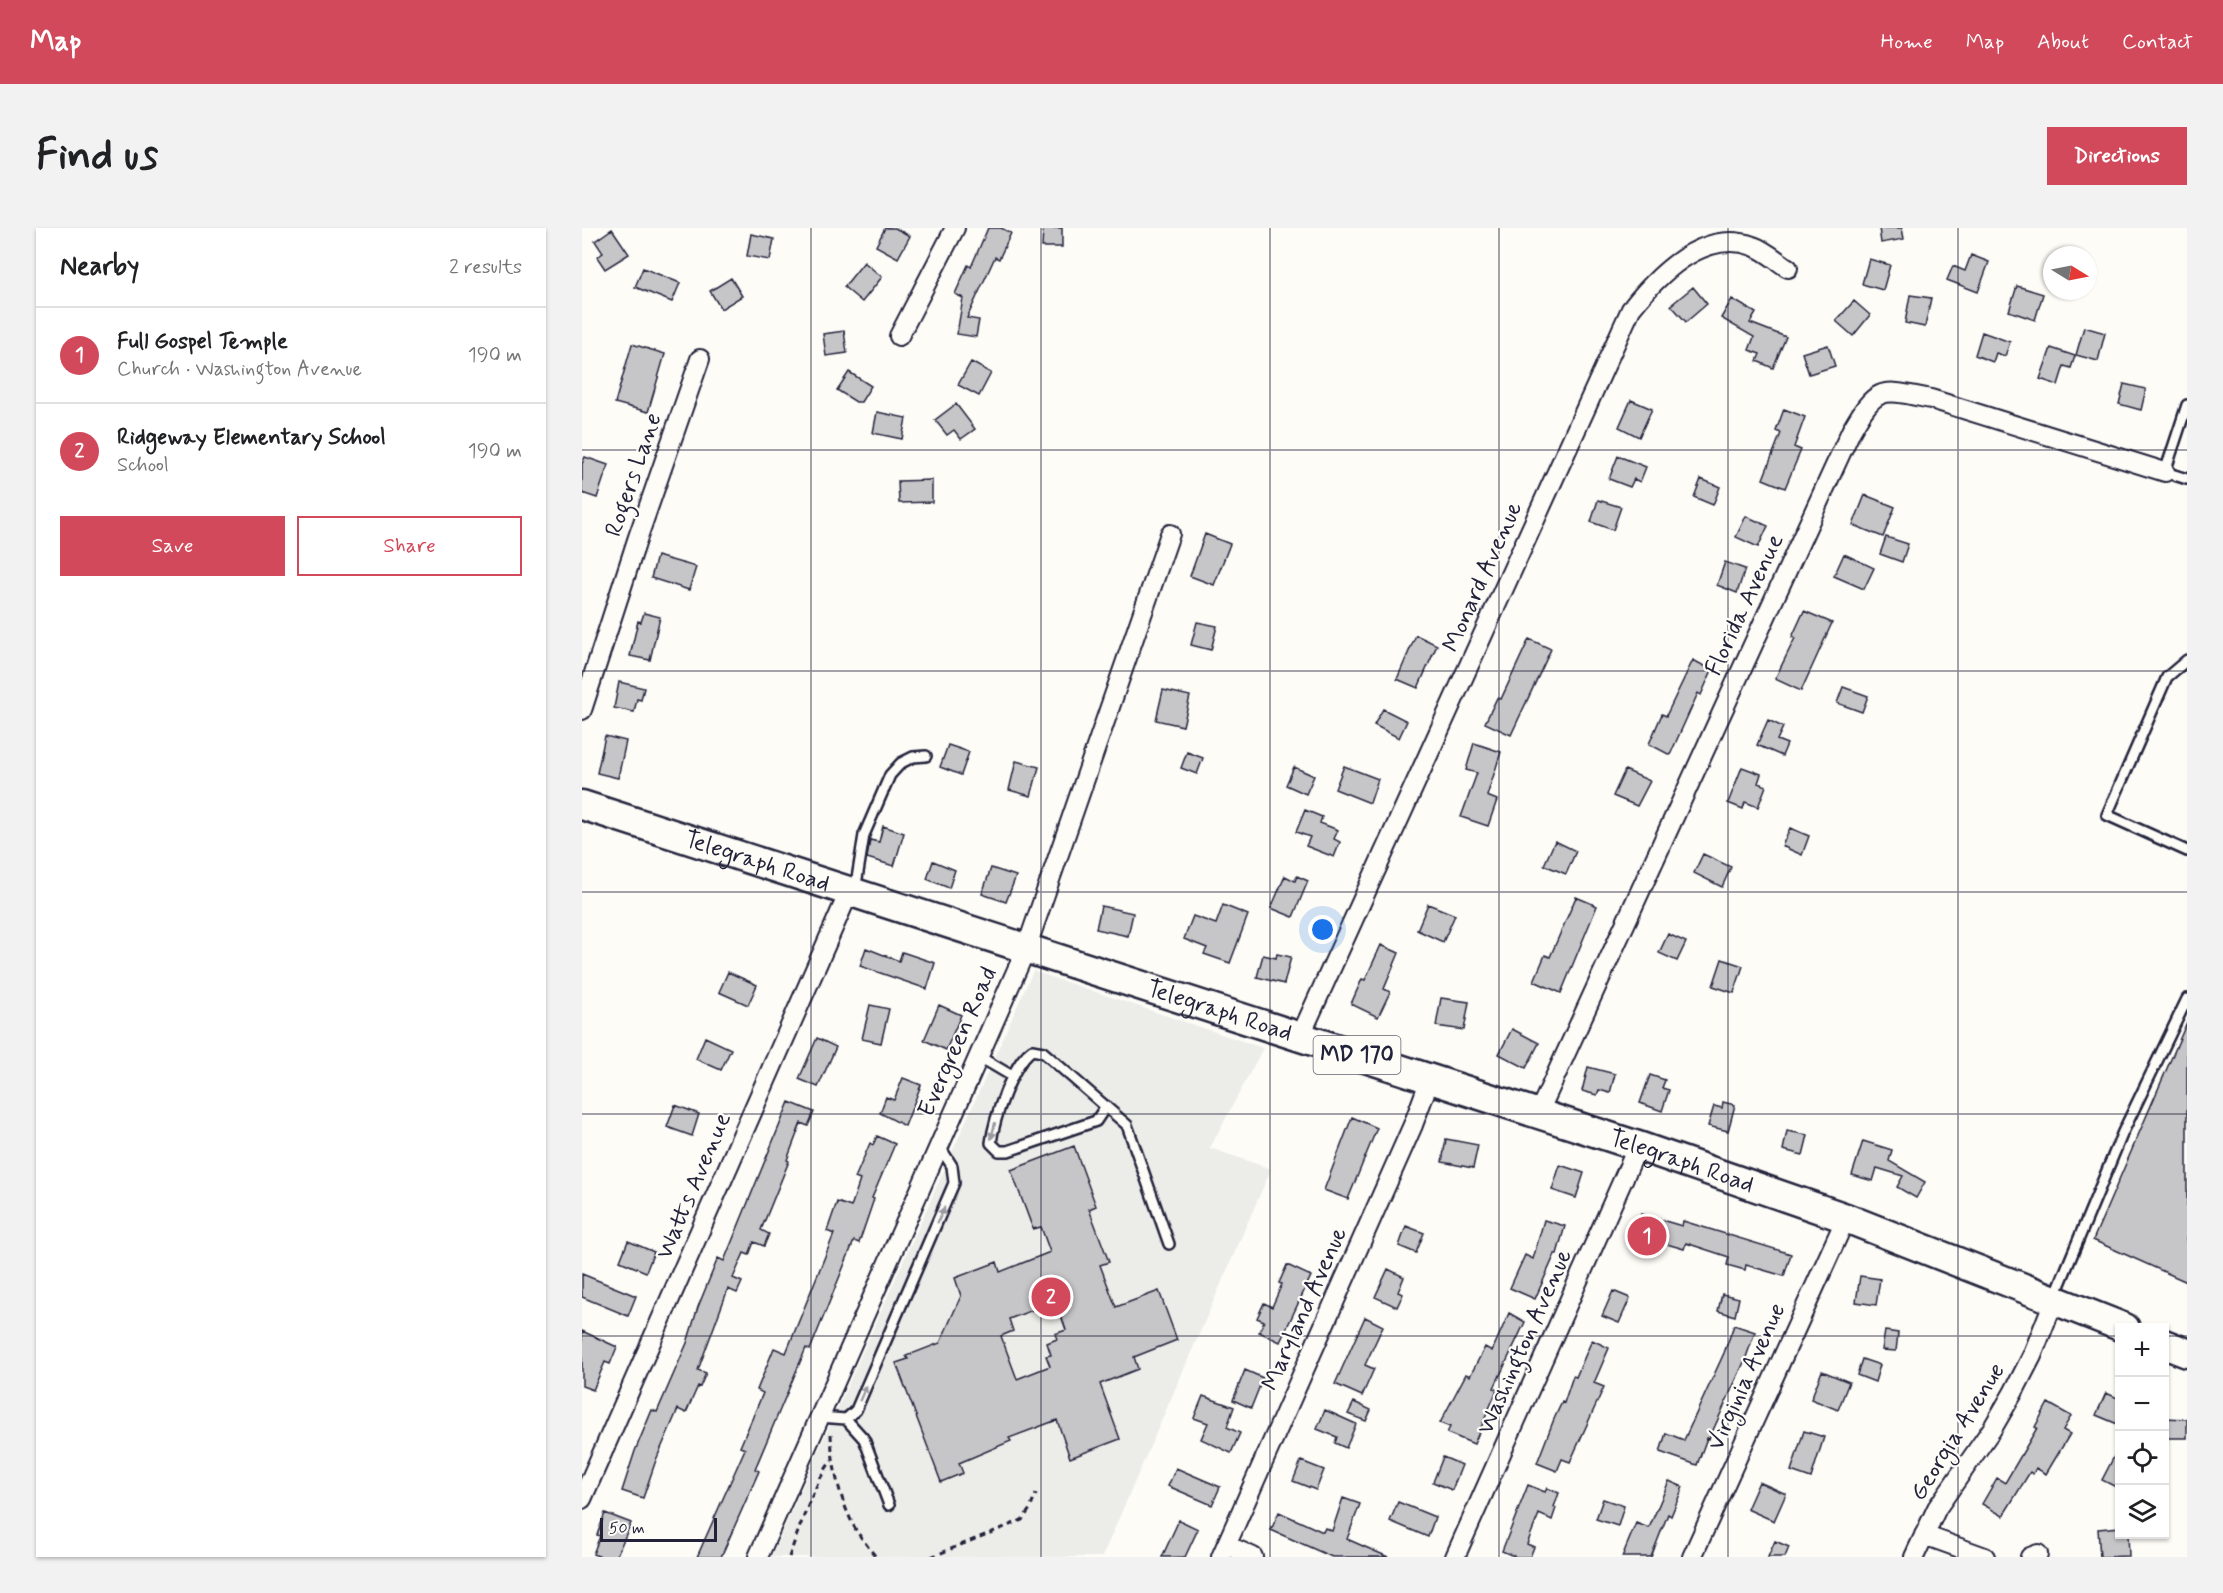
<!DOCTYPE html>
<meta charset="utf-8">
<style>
:root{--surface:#fff;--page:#f2f2f2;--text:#202124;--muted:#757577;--line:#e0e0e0;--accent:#d1495b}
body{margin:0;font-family:Mynerve,sans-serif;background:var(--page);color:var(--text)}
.controls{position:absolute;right:18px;bottom:18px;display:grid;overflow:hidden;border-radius:0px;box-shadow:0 2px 4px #0004}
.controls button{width:54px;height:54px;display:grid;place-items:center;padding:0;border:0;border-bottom:2px solid var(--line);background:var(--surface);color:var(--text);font:30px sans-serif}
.compass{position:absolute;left:1461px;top:18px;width:54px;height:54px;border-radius:50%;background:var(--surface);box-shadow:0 2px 4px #0004;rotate:100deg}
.scale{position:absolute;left:18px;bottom:15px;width:117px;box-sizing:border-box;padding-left:6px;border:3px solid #22223b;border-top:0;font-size:16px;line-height:21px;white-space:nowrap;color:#22223b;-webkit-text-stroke:4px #fdfcf7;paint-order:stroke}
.you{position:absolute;left:741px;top:702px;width:21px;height:21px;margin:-15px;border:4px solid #fff;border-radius:50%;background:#1a73e8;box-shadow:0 0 0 9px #1a73e833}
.badge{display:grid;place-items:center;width:39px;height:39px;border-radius:50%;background:var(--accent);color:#fff;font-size:20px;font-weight:700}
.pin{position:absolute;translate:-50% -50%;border:3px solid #fff;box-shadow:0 2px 6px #0006}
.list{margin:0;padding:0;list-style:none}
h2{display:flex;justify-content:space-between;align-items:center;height:78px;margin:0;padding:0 24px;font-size:26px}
h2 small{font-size:20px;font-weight:400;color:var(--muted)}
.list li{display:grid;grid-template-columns:39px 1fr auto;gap:18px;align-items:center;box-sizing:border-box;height:96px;padding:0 24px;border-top:2px solid var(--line)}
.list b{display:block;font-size:22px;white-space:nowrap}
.list p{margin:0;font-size:20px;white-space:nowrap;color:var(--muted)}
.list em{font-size:20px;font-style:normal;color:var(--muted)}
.actions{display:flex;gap:12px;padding:18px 24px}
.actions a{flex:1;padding:14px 0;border:2px solid var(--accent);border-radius:0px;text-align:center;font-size:21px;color:var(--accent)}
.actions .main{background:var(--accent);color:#fff}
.icon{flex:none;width:33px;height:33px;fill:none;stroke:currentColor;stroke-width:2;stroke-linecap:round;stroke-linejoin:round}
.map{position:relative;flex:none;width:1605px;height:1329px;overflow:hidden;border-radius:0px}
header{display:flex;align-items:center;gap:36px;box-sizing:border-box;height:84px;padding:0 30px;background:var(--accent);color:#fff}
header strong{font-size:28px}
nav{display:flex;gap:33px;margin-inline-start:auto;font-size:21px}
.intro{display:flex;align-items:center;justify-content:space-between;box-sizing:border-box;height:144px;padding:0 36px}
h1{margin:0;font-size:42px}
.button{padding:15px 27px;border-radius:0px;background:var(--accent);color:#fff;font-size:21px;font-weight:700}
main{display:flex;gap:36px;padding:0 36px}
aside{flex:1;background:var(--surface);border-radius:0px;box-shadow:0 2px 4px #0004}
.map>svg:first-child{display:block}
</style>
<header>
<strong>Map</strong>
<nav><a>Home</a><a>Map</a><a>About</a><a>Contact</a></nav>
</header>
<div class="intro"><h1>Find us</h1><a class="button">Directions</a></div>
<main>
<aside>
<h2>Nearby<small>2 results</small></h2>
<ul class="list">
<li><span class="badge">1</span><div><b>Full Gospel Temple</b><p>Church · Washington Avenue</p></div><em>190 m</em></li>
<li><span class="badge">2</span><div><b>Ridgeway Elementary School</b><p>School</p></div><em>190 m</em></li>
</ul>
<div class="actions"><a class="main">Save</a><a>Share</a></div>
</aside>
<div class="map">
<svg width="1605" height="1329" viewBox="0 0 1605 1329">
<rect width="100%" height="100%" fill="#fdfcf7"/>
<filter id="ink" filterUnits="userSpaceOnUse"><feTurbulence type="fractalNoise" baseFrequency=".0167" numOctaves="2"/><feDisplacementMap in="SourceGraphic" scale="12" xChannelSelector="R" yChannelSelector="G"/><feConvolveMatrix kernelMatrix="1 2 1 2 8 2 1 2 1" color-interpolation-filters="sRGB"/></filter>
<g filter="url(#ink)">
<path fill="#ecece9" d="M451,743L681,820L628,920L689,941L520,1329H189Z"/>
<path fill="#c6c6c8" stroke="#22223b" stroke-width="1.5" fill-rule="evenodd" d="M303,0H313L328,8L316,30L294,18Z
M406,0H419L429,5L417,31L413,29L385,90L397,92L394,109L375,106L381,70L373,66L386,37L389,39Z
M461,0H480V19H460Z
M1297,0H1320L1322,11L1299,15Z
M30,1L47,26L23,41L15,29L21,25L13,13Z
M169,6L192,11L188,32L165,28Z
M1389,27L1407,34L1396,64L1365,52L1371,38L1383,43Z
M1287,31L1308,37L1301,62L1280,56Z
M282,34L300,49L280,74L262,59Z
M61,40L98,55L90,74L53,59Z
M149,50L160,68L139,81L128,63Z
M1435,58L1461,66L1453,92L1427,83Z
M1111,59L1125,76L1104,94L1089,77Z
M1328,67L1349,70L1343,99L1323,95Z
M1150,71L1174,85L1168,95L1204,109L1191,140L1175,133L1178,126L1167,122L1172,109L1139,90Z
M1272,73L1288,87L1271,108L1254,93Z
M1502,99L1523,105L1516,133L1494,127Z
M262,103L265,125L244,128L241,106Z
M1400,104L1428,114L1423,128L1414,125L1411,134L1393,127Z
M50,116L83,126L66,184L33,175Z
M1246,117L1253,138L1227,146L1220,125Z
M1469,120L1493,128L1489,140L1482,138L1476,157L1458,151Z
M389,134L409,145L397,168L376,157Z
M267,144L289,158L279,174H274L255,162Z
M1542,156L1564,161L1559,182L1537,176Z
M1049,172L1070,181L1057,209L1037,199Z
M374,176L393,201L379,211L372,202L365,207L353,192Z
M1202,181L1223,189L1212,219L1219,222L1203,260L1181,251L1199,205L1194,203Z
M295,184L324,190L320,211L291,205Z
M1036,228L1064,239L1058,254L1052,251L1048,259L1027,251Z
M3,229L26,237L15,270L0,265V236Z
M1119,251L1138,259L1131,277L1112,269Z
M350,252V274L317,275L316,253Z
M1283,267L1313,279L1301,309L1271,297Z
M1016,272L1039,279L1031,302L1009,294Z
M1164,288L1186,298L1176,319L1154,309Z
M623,306L648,316L632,357L608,348Z
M1304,309L1326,316L1320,334L1298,326Z
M1262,326L1292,340L1282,361L1252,348Z
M75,328L114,339L107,362L69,350Z
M1143,334L1163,341L1155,365L1135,357Z
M1222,383L1250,395L1219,463L1193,451L1213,410L1210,409Z
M62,385L78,389L68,432L48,428L56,393L59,394Z
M615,394L635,398L629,422L609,417Z
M834,407L855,417L836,460L815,451Z
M947,411L969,421L929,507L903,495L915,470L919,471Z
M1111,432L1130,442L1119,467L1116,465L1088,527L1067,516L1080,486L1084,488Z
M37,454L62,460L59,472L55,471L52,484L32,480Z
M1261,459L1286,468L1280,484L1255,475Z
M581,462L608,468L601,498L574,492Z
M801,481L825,493L817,510L792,497Z
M1186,492L1201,499L1195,512L1205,516L1200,528L1175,517Z
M23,508L44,513L36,550L15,545Z
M892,515L919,524L905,568L915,572L906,598L879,589L895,545L884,542Z
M366,517L387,524L379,547L358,539Z
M605,524L621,530L615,546L599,540Z
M434,533L457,539L449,568L427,562Z
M762,538L796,551L788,575L753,561Z
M712,539L732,548L724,566L704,557Z
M1160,539L1179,546L1176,555L1184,558L1176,579L1163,574L1161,581L1146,575Z
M1043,542L1068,553L1055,578L1031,568Z
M723,582L740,589L738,595L756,602L752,611L758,614L752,629L724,618L728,609L714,604Z
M301,598L322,605L312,638L285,630L288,612L297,614Z
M1208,600L1227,608L1220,627L1200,618Z
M973,613L994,623L984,646L962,637Z
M1121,626L1149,639L1140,659L1112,645Z
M351,633L373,642L367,660L345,651Z
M409,640L434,648L424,674L400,666Z
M703,648L713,653L715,648L726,653L711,689L689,680Z
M994,669L1015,678L979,765L952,753L963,727L968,729Z
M846,676L873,687L861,714L835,702Z
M641,677L666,687L648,735L622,726L625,720L602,711L611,688L634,696Z
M519,678L551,685L546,708L514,701Z
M1086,706L1104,714L1095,733L1077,725Z
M799,717L817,725L802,761L808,764L796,789L769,776L780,751L783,752Z
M284,720L317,733L320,724L353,735L345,761L278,738Z
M695,726L709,729L702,756L675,749L681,727L694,730Z
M1140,731L1161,738L1152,765L1131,758Z
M146,744L175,757L166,777L137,764Z
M859,770L887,774L882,802L854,798Z
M288,777L307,781L299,815L280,811Z
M357,777L379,787L364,822L342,812Z
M1605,794V1054L1511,1012Z
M930,801L957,815L944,840L917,826Z
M123,809L149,821L139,842L114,831Z
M235,810L254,819L236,859L217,851Z
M1006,839L1033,846L1028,865L1017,862L1015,867L1000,863Z
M1068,847L1083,852L1080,860L1087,862L1080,883L1058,875Z
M321,850L339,857L323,898L298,885L304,869L312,872Z
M207,874L232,884L226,898L219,895L205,932L207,933L179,1002L187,1006L182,1018L172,1014L167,1027L162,1025L151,1050L160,1054L155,1065L146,1061L116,1142L124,1145L118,1159L116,1158L104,1185L96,1181L74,1232L61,1270L40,1263L53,1223L70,1182L75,1184L105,1115L116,1079L136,1030L142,1033Z
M1141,874L1153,877L1146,903L1126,898L1132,878L1140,880Z
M93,877L117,886L110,908L85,899Z
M770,889L795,900L766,971L742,962Z
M1205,903L1226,907L1221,927L1201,922Z
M295,908L313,916L290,970L292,971L277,1015L272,1013L228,1122L224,1120L173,1241L177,1243L139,1329H115L163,1221L158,1219L181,1165L175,1162L192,1120L204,1125L252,1006L245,1003L255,974L269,979L278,952L273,950L288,915L291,917Z
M864,911L896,917L891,940L860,934Z
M1281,913L1310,922L1307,933L1343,954L1334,970L1315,959L1321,948L1295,940L1291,953L1270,947Z
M492,918L514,978L507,981L527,1034L518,1037L534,1079L577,1063L595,1112L552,1129L556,1141L518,1156L538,1211L488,1230L475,1192L427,1210L429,1213L377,1235L381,1245L359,1254L314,1135L326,1131L324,1128L358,1115L379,1068L373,1050L415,1034L418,1044L468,1024L459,999L451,1001L429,942ZM474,1073L484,1102L473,1106L475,1111L465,1115L469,1127L464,1128L468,1138L435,1151L419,1108L431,1103L427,1091Z
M978,937L1002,945L994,970L970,962Z
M1059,986L1100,998L1101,993L1209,1026L1202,1048L1164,1037L1163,1042L1145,1037L1147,1029L1104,1015L1102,1021L1054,1007Z
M962,992L983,998L975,1026H973L953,1071L928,1060L943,1027L951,1031Z
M824,998L842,1005L834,1025L817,1018Z
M46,1013L72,1024L64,1044L38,1033Z
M705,1037L729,1048L698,1114L677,1104L682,1093L675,1090L682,1075L690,1079L700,1056L697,1055Z
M806,1041L822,1049L816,1064L821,1066L815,1079L793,1069Z
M0,1046L54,1068L46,1088L0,1069Z
M1278,1048L1298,1051L1294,1077L1274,1074Z
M1031,1063L1048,1070L1037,1095L1020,1088Z
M1140,1066L1157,1070L1153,1088L1136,1083Z
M927,1085L943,1094L912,1160L915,1162L892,1216L865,1205L868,1199L858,1195L884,1146L888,1148L903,1119L910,1123Z
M783,1089L801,1098L783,1137L792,1141L780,1168L753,1156Z
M1152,1097L1173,1104L1163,1132L1127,1211L1125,1210L1115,1237L1078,1224L1084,1205L1102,1212L1142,1125Z
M0,1103L35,1119L28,1136L23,1134L11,1162L0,1158Z
M1303,1103L1316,1105L1314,1123L1300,1122Z
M1010,1112L1027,1120L1012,1155L1022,1159L988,1234L980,1231L975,1243L955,1235L972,1191L980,1174L982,1175L991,1148L994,1149Z
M1280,1131L1298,1137L1293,1154L1275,1147Z
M663,1142L681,1150L669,1180L651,1172Z
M1240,1143L1267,1154L1256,1182L1229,1171Z
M1524,1165L1538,1171V1197L1514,1187Z
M621,1168L652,1179L645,1199L658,1205L649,1225L619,1211L626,1195L612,1190Z
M772,1174L789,1182L784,1193L766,1186Z
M1466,1175L1489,1188L1481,1202L1488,1206L1464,1246L1454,1240L1451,1246L1448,1244L1421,1288L1400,1276L1415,1250L1423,1255L1455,1200L1453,1199Z
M743,1182L774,1196L764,1220L753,1215L755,1209L735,1201Z
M1582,1190L1605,1191V1210H1582Z
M1222,1203L1242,1209L1229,1250L1209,1243Z
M1538,1217V1261L1520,1252Z
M861,1229L880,1237L870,1262L851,1254Z
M719,1233L742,1242L734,1262L711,1253Z
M594,1240L638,1259L630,1277L586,1258Z
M1087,1253L1101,1259L1089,1288L1086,1286L1069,1329H1040L1054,1295L1067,1300Z
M1177,1254L1204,1266L1192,1293L1165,1281Z
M946,1257L963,1264L965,1260L977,1265L972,1279L974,1280L970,1292L957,1286L945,1316L952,1319L948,1329H934L920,1323Z
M761,1270L778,1276L765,1311L806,1329H750L689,1302L697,1284L741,1304L743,1300L750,1303Z
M1021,1271L1042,1278L1036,1298L1014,1291Z
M816,1274L853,1289L846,1309L808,1293Z
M23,1285L49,1295L34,1329H19L11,1326L18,1308L15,1307Z
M597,1292L616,1301L603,1329H580Z
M1538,1299V1306H1546L1547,1328L1518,1329L1516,1301Z
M1193,1313L1207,1319L1203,1329H1186Z"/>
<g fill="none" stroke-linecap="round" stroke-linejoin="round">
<g stroke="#22223b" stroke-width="14">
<path id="lane" d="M1605,177L1583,244L1605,251
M1605,432L1585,449L1525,587L1605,623
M273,663L282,607L308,547L319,535L331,529L344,528
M396,828L430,848
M524,878L514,893L426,923H417L409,915C412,891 430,836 450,822L461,824L545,897L587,1016
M1473,1068L1541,904L1605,771
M237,1189L264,1191L274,1182L372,955L370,938L358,919
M264,1191L282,1211L307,1277"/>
</g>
<g stroke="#22223b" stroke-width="22">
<path id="street" d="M317,108L373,0
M0,482L56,309L118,131
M718,809L1049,81C1076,47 1121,0 1171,18C1183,22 1195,33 1206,40
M956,886L1269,203C1295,157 1299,161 1349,171L1583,244
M0,1271L267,664
M1342,1307L1403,1329
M645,1317L671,1329
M176,1329L444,721L588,306
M639,1329L831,897L848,851
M873,1329L1056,918
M1110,1329L1264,990
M1332,1329L1355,1280L1410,1201L1431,1165L1450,1128L1473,1070
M1448,1329L1456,1326"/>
</g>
<g stroke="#22223b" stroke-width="33">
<g id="primary">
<path id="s1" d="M0,577L1056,918L1264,990L1543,1100"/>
<path d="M1582,1116L1605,1125"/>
</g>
</g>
<path stroke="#22223b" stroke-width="3" stroke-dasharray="6 4.5" stroke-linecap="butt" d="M249,1206C250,1239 258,1273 274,1302C280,1311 287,1320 294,1329
M207,1329C214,1309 236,1245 250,1233
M349,1329L440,1292L448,1281L454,1266"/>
<use href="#lane" stroke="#fdfcf7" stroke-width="9"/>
<use href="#street" stroke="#fdfcf7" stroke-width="18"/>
<use href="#primary" stroke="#fdfcf7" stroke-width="28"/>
</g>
<defs><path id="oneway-solid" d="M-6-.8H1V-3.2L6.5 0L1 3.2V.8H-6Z" transform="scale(1.5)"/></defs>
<g fill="#9a9aa2">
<use href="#oneway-solid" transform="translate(411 903) rotate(104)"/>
<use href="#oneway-solid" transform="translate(359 987) rotate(-66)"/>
<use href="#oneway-solid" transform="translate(281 1165) rotate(-66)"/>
</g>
</g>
<path fill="none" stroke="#22223b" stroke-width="1.5" stroke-opacity="0.55" d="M229,0V1329M459,0V1329M688,0V1329M917,0V1329M1146,0V1329M1376,0V1329M0,222H1605M0,443H1605M0,664H1605M0,886H1605M0,1108H1538M1582,1108H1605"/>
<g text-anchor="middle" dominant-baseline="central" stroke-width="4.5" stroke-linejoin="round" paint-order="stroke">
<rect fill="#fdfcf7" stroke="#646373" stroke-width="1.5" x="731.5" y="808" width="87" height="38" rx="4.5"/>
<g font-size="22" font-weight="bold" fill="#22223b">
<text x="775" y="827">MD 170</text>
</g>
<g font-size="24" fill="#22223b" stroke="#fdfcf7">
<text transform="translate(52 247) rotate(-71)">Rogers Lane</text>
<text transform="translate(901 349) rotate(-66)">Monard Avenue</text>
<text transform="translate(1163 377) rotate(-65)">Florida Avenue</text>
<text stroke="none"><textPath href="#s1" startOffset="184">Telegraph Road</textPath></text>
<text stroke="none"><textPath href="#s1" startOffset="670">Telegraph Road</textPath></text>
<text transform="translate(376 814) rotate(-66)">Evergreen Road</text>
<text stroke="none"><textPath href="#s1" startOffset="1156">Telegraph Road</textPath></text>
<text transform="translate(112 958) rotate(-67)">Watts Avenue</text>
<text transform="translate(723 1081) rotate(-66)">Maryland Avenue</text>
<text transform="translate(943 1114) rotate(-66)">Washington Avenue</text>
<text transform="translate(1165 1149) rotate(-66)">Virginia Avenue</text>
<text transform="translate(1376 1204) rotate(-58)">Georgia Avenue</text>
</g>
</g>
</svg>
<div class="controls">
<button>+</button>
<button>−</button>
<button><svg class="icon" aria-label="locate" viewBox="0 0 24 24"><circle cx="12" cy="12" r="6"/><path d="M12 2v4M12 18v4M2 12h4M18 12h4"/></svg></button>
<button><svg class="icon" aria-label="layers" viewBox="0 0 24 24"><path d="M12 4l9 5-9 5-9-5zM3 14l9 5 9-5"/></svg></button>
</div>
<svg class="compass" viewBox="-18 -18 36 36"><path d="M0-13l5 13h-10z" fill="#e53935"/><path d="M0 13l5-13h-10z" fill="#757577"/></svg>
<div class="scale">50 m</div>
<div class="you"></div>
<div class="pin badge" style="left:1065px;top:1008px">1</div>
<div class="pin badge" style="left:469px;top:1069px">2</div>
</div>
</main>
